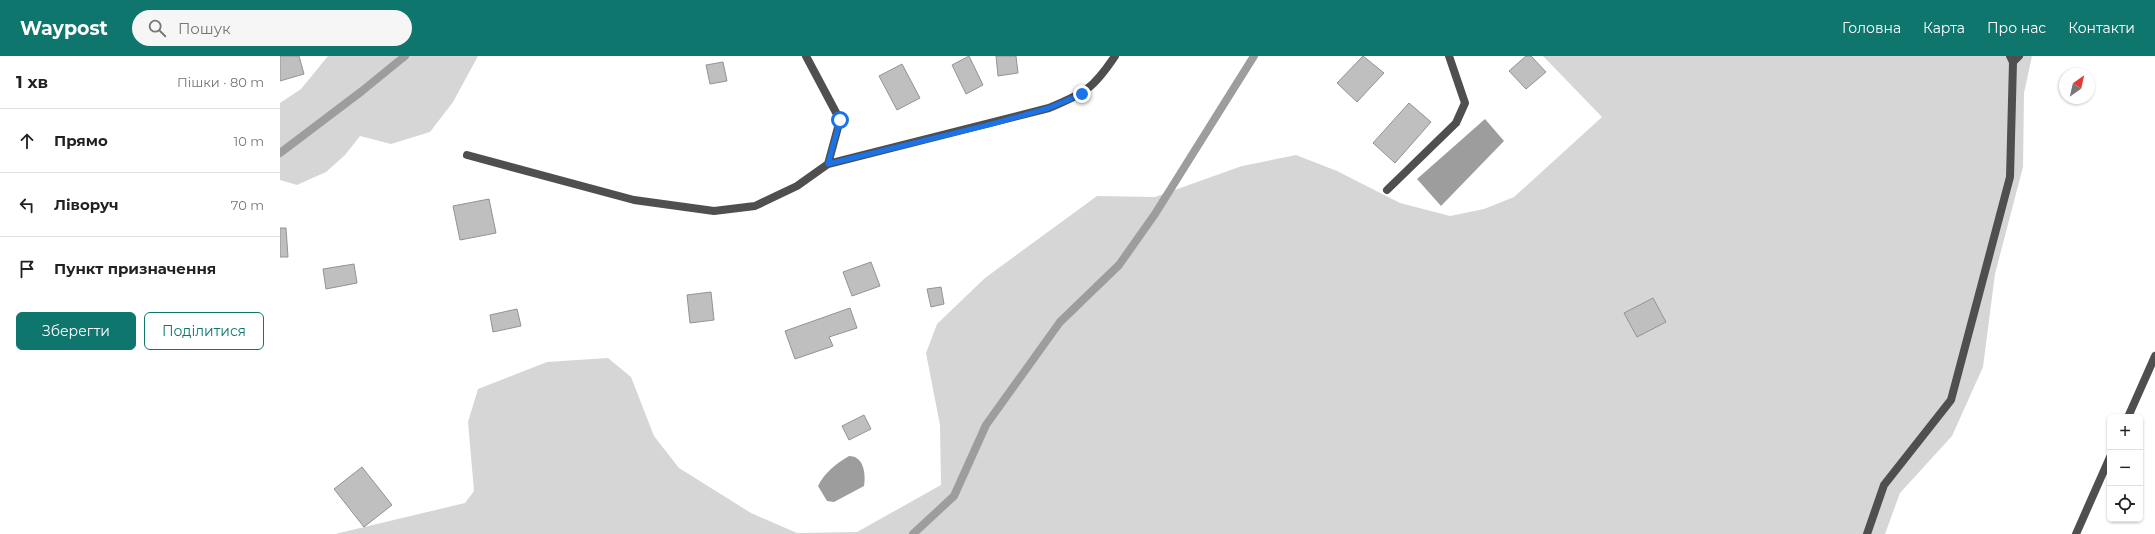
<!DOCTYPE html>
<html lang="uk">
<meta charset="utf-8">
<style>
:root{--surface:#fff;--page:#f6f6f6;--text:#222;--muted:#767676;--line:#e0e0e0;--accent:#0f766e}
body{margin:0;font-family:Montserrat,sans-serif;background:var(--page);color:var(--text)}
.controls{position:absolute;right:12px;bottom:12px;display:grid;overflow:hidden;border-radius:6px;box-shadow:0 1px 3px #0004}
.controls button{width:36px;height:36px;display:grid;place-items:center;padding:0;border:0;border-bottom:1px solid var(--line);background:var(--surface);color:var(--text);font:20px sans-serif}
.compass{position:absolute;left:1779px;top:12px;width:36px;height:36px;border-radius:50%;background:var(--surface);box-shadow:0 1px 3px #0004;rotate:34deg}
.stop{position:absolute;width:12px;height:12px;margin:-9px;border:3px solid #1a73e8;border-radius:50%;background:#fff}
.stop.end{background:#1a73e8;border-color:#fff;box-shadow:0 1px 4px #0008}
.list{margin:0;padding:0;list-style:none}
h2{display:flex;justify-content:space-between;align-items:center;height:52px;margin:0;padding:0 16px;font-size:17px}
h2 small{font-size:13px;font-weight:400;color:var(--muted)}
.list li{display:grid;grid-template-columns:26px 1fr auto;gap:12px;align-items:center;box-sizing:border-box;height:64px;padding:0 16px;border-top:1px solid var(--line)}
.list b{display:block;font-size:15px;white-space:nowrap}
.list em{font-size:13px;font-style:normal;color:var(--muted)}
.actions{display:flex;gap:8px;padding:12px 16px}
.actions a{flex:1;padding:9px 0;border:1px solid var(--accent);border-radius:6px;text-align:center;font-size:14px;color:var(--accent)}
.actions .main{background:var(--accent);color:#fff}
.icon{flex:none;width:22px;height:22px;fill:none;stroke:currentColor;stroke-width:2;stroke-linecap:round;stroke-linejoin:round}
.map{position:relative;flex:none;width:1875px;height:478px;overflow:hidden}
header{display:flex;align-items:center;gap:24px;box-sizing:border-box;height:56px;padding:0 20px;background:var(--accent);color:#fff}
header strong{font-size:19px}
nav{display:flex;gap:22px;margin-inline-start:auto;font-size:14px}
.search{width:280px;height:36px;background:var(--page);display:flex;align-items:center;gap:10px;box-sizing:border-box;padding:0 14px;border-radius:22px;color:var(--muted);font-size:15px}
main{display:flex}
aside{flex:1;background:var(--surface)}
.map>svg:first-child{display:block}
</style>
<header>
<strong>Waypost</strong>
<div class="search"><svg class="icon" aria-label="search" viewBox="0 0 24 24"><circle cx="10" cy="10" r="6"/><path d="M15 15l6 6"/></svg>Пошук</div>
<nav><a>Головна</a><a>Карта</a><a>Про нас</a><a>Контакти</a></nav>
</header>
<main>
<aside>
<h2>1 хв<small>Пішки · 80 m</small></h2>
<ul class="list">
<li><svg class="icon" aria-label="ahead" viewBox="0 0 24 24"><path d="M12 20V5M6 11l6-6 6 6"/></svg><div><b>Прямо</b></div><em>10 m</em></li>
<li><svg class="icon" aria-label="left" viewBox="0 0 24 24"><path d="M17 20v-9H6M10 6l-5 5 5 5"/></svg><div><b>Ліворуч</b></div><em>70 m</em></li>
<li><svg class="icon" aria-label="arrive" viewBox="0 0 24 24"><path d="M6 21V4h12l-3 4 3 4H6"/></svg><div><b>Пункт призначення</b></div></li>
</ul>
<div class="actions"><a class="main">Зберегти</a><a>Поділитися</a></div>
</aside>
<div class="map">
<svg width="1875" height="478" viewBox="0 0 1875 478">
<rect width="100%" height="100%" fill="#fff"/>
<path fill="#d6d6d6" d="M48,0H198L173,46L150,76L111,88L80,80L65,99L46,116L17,129L0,124V47L21,33Z
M1263,0H1752L1744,37L1743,111L1715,218L1703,311L1672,380L1620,437L1605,478H55L185,447L194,435L188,366L198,333L267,306L328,302L351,321L374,380L399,412L471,457L517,477L577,476L661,429L660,369L646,297L657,268L705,222L817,140L875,141L962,110L1016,99L1057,115L1120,147L1170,160L1204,153L1234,141L1322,61Z"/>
<path fill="#9d9d9d" d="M1205,63L1224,85L1161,150L1137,123Z
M569,400C584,400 586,418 584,430L554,446L547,445L538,430C545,416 556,408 569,400Z"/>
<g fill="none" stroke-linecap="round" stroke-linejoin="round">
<path stroke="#9d9d9d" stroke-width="8" d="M0,97L82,35L125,0
M633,478L674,440L706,369L780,266L839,209L875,158L974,0"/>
</g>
<path fill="#bfbfbf" stroke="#939393" d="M0,0H19L24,18L0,25Z
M689,0L703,29L686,38L672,9Z
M716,0H736L738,17L718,20Z
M1083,0L1104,17L1077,46L1057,27Z
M1246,0H1251L1266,16L1246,33L1229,15Z
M443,6L447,25L430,28L426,9Z
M622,8L640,42L617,54L599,20Z
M1129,47L1151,66L1115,107L1093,87Z
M209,143L216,177L180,184L173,150Z
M0,172H6L8,201H0Z
M591,206L600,230L572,240L563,216Z
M74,208L77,227L46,233L43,213Z
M661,231L664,248L651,251L647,233Z
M431,236L434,264L410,267L407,239Z
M1373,242L1386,266L1357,281L1344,257Z
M570,252L577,272L549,281L553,290L515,303L505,275Z
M237,253L241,270L213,276L210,259Z
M584,359L591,373L569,384L562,370Z
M82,411L112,449L84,471L54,433Z"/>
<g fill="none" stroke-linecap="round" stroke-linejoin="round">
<path stroke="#4f4f4f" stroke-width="8" d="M526,0L560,64L548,108
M1733,6L1739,0
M187,99L354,144L434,155L475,150L517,130L548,108L769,52C805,37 813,33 835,0
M1107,134L1176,67L1185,47L1169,0"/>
<path stroke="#4f4f4f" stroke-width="8" d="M1848,361L1875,300
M1587,478L1604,429L1671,344L1730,121L1733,6L1730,0
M1796,478L1830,401"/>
</g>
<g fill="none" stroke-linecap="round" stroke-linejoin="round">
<path stroke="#1a73e8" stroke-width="5" d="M560,64L548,108L712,68L769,52L802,38"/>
</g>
</svg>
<div class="controls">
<button>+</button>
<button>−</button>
<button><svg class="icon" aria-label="locate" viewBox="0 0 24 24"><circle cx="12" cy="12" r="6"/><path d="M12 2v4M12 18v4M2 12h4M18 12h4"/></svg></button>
</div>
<svg class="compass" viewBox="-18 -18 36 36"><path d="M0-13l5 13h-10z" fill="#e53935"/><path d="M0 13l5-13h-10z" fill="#767676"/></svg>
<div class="stop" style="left:560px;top:64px"></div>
<div class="stop end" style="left:802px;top:38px"></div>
</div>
</main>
